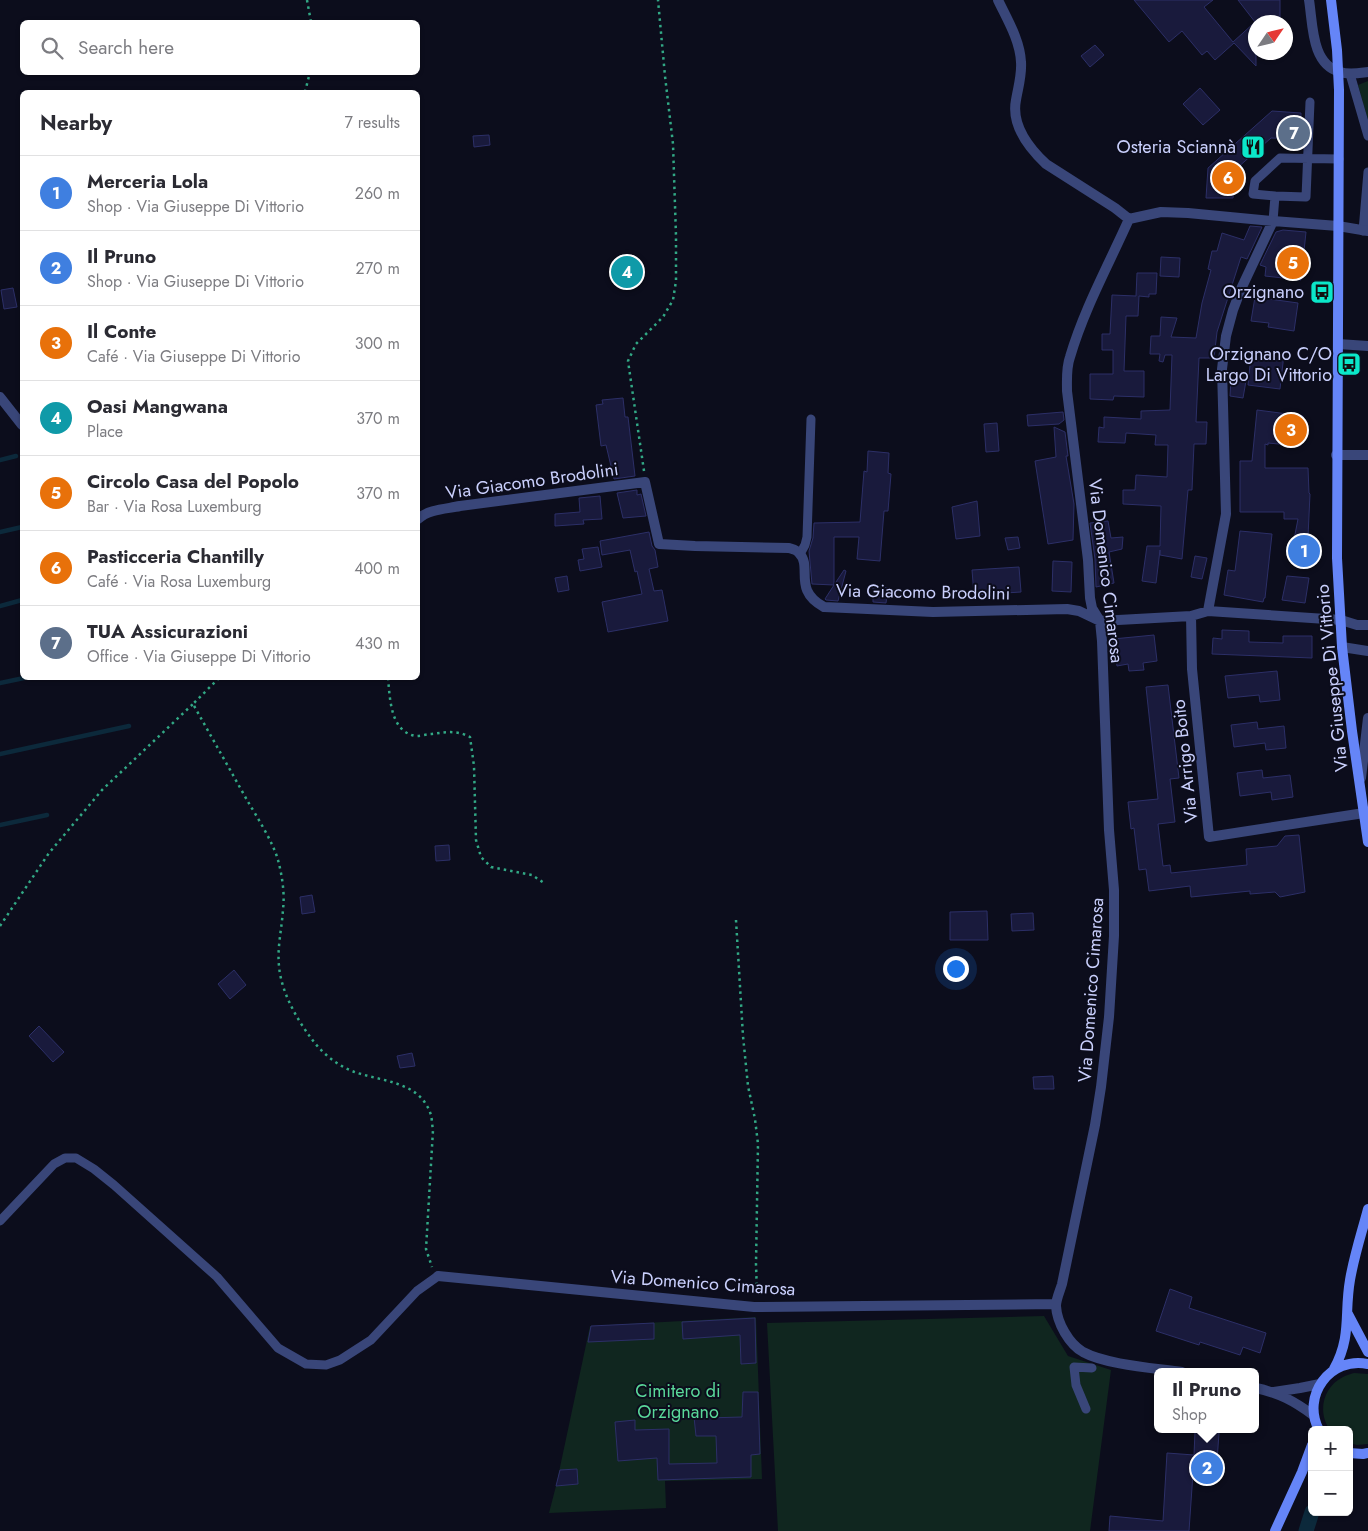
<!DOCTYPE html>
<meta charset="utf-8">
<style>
:root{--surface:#fff;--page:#f7f7f7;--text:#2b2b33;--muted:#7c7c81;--line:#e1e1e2;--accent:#2563eb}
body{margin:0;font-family:Jost,sans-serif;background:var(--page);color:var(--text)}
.controls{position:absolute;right:15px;bottom:15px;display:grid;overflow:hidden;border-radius:8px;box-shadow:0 1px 4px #0004}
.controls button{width:45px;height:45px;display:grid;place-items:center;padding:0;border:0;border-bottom:1px solid var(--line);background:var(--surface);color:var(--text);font:25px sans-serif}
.compass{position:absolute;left:1248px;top:15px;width:45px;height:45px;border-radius:50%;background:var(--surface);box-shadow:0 1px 4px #0004;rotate:55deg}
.you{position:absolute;left:955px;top:968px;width:18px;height:18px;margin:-12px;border:4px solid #fff;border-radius:50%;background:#1a73e8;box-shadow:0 0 0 8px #1a73e833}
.badge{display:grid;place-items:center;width:32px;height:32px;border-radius:50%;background:var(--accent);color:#fff;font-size:16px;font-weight:700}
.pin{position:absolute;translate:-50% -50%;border:2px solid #fff;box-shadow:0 1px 5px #0006}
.popup{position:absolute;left:1154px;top:1368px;width:105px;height:65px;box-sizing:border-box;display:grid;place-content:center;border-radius:8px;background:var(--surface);filter:drop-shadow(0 1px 4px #0005);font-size:16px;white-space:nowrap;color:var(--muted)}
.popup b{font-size:19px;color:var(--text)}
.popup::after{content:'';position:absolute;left:50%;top:100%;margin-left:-10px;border:10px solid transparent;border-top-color:var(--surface)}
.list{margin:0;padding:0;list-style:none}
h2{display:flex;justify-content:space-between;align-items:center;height:65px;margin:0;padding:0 20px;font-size:21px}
h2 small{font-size:16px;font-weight:400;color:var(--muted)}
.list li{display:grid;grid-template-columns:32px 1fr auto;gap:15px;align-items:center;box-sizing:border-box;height:75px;padding:0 20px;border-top:1px solid var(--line)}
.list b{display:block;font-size:19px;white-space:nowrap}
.list p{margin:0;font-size:16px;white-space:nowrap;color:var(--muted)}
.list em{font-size:16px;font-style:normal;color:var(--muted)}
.icon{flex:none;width:28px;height:28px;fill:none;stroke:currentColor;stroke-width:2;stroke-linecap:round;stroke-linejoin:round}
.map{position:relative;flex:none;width:1368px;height:1531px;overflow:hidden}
.search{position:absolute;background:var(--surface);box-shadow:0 1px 4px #0004;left:20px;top:20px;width:400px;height:55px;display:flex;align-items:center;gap:12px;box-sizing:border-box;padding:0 18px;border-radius:8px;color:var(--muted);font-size:19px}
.panel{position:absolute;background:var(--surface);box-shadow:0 1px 4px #0004;left:20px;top:90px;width:400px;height:590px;border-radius:8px}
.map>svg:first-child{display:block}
</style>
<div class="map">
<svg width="1368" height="1531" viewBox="0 0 1368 1531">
<rect width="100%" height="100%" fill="#0c0d1c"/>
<path fill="#10261f" d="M1368,81V120L1358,85Z
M1044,1316L1068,1356L1111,1370L1090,1531H778L767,1323Z
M756,1317L762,1479L665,1481L666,1508L549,1513L556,1486L590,1326Z
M1354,1373L1368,1374V1444L1357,1445L1349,1443V1430H1330C1317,1412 1323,1387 1343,1377C1346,1375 1351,1374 1354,1373Z"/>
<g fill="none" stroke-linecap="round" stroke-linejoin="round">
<path stroke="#0c293b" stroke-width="4.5" d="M0,460L16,456
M0,532L22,527
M0,606L22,600
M0,683L24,678
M0,754L129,726
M0,825L47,815"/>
<path stroke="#0c293b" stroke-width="15" d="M1306,1531L1312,1512"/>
</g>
<path fill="#191a3c" stroke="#2c2f67" d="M1134,0H1213L1204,7L1233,42L1255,22L1238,0H1280V22H1256V66L1234,43L1215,60L1207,51L1202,55L1182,31L1169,42Z
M1095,45L1104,55L1090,67L1081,56Z
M1200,88L1220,110L1203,125L1183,104Z
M1272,111L1301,113L1300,139L1271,138L1236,169L1233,198H1206L1208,168Z
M489,135L490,145L474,147L473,136Z
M1250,226L1262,227L1247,259L1241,257L1217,332L1214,358H1199L1196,422H1207L1206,444H1194L1192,490H1188L1182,559L1160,555V550L1156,583L1142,581L1147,546H1160L1161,506L1123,504V490H1135L1136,475L1167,477L1168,445H1155L1156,435L1126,433L1125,443L1098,442L1099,427L1104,428V417L1141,419V411L1170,410L1172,355H1165L1163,362L1159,361L1160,354H1150L1151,336H1160L1161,317L1177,318L1171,337L1196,338L1202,303L1211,270L1208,269L1212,251H1217L1222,233L1244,240Z
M1283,230L1306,232L1301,280L1265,276L1266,267L1260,265L1276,232Z
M1161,257L1180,258L1179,277L1160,276Z
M638,264L639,280L616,281L615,265Z
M1137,273H1157L1156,294H1149V297L1139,296L1138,316H1126L1124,371H1144V397L1114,396L1113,400L1090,399V374H1113V350H1102V334H1110L1112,295L1136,296Z
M13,288L17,307L4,309L1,290Z
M1255,297L1298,303L1294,331L1268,327L1269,323L1251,321Z
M1267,353L1284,354L1280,389L1248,385L1251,355L1267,356Z
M1231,379L1246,381L1243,398L1230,396Z
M623,398L625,417H628L635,476L614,479L606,445L601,446L596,405L603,404L602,400Z
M1257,410L1303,416L1300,446L1268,443V445L1265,444V468H1308L1309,493L1310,494L1307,558L1291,555L1298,519H1284V512H1240V461H1252Z
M1063,412L1064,420L1059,424L1028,426L1027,415Z
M997,423L999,451L986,452L984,424Z
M1054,427L1065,432L1068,456H1066L1074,504L1073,540L1048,544L1035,461L1056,457Z
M868,451L889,453L888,473L891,474L888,511H884L880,561L857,559L859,537H834V585L844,570L846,571L838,601L826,600L825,599L834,585L812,584L809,551L813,538L814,523L860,522L864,471L867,472Z
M637,490V495L641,494L646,516L623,518L617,493Z
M600,496L602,519L583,520L584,524L555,526V514L580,512L579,498Z
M977,501L980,536L956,539L952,507Z
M1108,521L1111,538L1123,537L1122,549L1109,552L1114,583L1096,587L1095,559L1090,523Z
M1240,531L1272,534L1265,598H1264L1263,602L1224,595L1228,570L1235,571Z
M649,532L652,546L655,550L658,567L649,569L654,591L662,590L668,621L608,632L602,602L642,594L637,571L635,572L630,550L602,555L600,541Z
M1018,537L1020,548L1008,550L1005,538Z
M598,547L602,567L580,571L578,560L584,559L582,549Z
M1195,556L1207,558L1202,579L1191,577Z
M1053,561L1072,562L1071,592L1052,591Z
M1019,567L1021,592L974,595L972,570Z
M567,576L569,590L558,592L555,578Z
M1287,576L1309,578L1305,603L1282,600Z
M873,586L888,588L886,603L873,602Z
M1222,630L1249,631V642L1283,643V636H1312V658L1212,654L1213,638L1222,639Z
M1154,635L1157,661L1143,663L1144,670L1129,671L1128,664L1117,666L1113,639Z
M1277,671L1280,700L1260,702L1259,695L1228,698L1225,676Z
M1168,685L1179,778L1170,779L1175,822L1158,824L1163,866L1170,865L1171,873L1247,865L1246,849L1277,846L1285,836L1299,835L1305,892L1280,897L1275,892L1250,894V891L1191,897L1190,886L1149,891L1146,869L1139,870L1134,828L1131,829L1128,802L1158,799L1146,687Z
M1257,722L1258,729L1284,726L1286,748L1266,750L1265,743L1234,747L1231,725Z
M1262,770L1263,778L1290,775L1293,797L1272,800L1271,792L1240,796L1237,773Z
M449,845L450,860L436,861L435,846Z
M312,895L315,912L302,914L300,897Z
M987,911L988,940H950V912Z
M1033,913L1034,930L1012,931L1011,914Z
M234,970L246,985L230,999L218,984Z
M39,1026L64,1052L53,1062L29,1036Z
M412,1053L415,1066L400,1068L397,1056Z
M1053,1076L1054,1089H1034L1033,1077Z
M1170,1289L1192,1297L1189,1308L1266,1333L1260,1353L1243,1347L1240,1355L1200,1342L1199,1345L1156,1331Z
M755,1318L756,1363L741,1364L740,1335L683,1339L682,1322Z
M654,1323V1339L588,1342L591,1326Z
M743,1392H758L760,1454L751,1455V1477L658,1480L657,1458L618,1461L615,1422L635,1420V1430L669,1429V1464L717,1463L716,1436H696L694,1417H705L706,1418L742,1417Z
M1195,1431L1219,1433L1216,1475L1193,1473L1189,1531H1109L1110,1516L1163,1521L1167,1453L1194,1455Z
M577,1469L578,1484L556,1486L560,1470Z"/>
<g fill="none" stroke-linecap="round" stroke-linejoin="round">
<path stroke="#32a885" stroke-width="2.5" stroke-dasharray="2.5 4" stroke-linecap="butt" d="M307,0L311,22
M305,92L310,72
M644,471L628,361L636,344L663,317L673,300L676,281V236L673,144L665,76L658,0
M219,678L193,704C211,736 229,768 247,800C257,817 273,842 278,860C282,875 285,894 283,909C282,928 277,947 279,966C281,991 296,1018 311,1038C321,1052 335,1064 352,1071C380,1082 420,1080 431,1115C432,1119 432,1125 433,1130L426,1249L432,1267
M388,678C390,698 390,732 416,736C421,736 427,734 432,734C446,732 457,730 470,737L474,766L476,840L481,857L491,867L532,875L544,883
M736,920L743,1036L748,1086L755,1119L758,1144L756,1264L757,1295
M0,926L49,853L102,790L193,704"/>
<path stroke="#394679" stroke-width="9" d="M1350,74L1368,136
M1275,196L1306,197L1310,102
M1273,221L1275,196L1253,194L1255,181L1280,158L1339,159
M1363,231L1368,172
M800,554L805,545L807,537L811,419
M0,1221L54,1164L65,1158H76L94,1169L114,1185L217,1277L278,1348L306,1364L326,1365L340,1360L371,1340L417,1291L438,1276
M1086,1409L1076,1385L1074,1367L1092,1368"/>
<path stroke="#394679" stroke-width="10" d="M998,0C1007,19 1020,40 1021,62C1022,75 1018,88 1016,100C1011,125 1029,148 1046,164L1115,208L1129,219C1109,264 1084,309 1070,357C1066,368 1067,380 1067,391L1088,560L1090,598L1092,608L1100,621L1102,641L1109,830L1114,890V936L1109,1017L1101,1087L1095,1125L1062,1284C1060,1291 1056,1299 1056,1306C1057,1323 1069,1344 1083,1352C1107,1365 1155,1368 1182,1372
M1309,0C1313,24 1311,64 1340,72C1349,75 1359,73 1368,72
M1129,219L1161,212L1188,213L1273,221
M1338,344L1368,346
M0,397L22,425
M1336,455H1368
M418,519C429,509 446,509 460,506L645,482L659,544L695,546L789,548C792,549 797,550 799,553C813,567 792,590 824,607L933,612L1067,609L1079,611L1100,621L1191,616L1208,611L1341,620L1357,625H1368
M1208,611L1226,514L1222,369L1226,336L1233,310L1241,289L1273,221L1338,226L1368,231
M1191,616L1192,669L1209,837L1364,813
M1342,647L1368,651
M1361,778L1368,718
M438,1276L754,1307L1056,1304
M1256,1388C1279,1393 1294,1401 1313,1415
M1274,1392L1300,1388L1320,1384"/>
<path stroke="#6585f8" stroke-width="10" d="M1331,0L1337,50L1339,90L1337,558L1342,647L1352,731L1368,842
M1348,1314L1368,1352
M1334,1369C1352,1336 1344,1314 1350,1280C1354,1256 1362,1232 1368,1209
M1319,1430C1301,1396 1330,1356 1368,1364
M1349,1453L1363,1454L1368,1453
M1275,1531L1302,1472L1312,1445"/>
</g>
<defs>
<g id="restaurant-square" transform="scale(1.25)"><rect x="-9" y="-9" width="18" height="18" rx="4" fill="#0be7c9" stroke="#0c0d1c"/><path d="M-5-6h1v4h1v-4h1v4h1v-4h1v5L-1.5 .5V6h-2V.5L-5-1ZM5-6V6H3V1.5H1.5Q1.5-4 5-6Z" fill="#111"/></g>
<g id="bus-square" transform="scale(1.25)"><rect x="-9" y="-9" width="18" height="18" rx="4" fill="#0be7c9" stroke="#0c0d1c"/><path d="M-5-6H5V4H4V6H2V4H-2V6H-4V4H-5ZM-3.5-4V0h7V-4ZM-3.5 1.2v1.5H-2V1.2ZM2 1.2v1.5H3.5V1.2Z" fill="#111"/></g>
</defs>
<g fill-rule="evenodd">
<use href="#restaurant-square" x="1253" y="147"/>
<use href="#bus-square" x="1322" y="292"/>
<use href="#bus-square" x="1349" y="364"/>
</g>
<g text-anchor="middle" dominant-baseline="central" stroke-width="4" stroke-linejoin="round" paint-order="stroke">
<g font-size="18" fill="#cad0fd" stroke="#0c0d1c" text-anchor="end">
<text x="1236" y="147">Osteria Sciannà</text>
<text x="1304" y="292">Orzignano</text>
<text x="1332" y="354">Orzignano C/O<tspan x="1332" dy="21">Largo Di Vittorio</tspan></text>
</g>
<g font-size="18" fill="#cad0fd" stroke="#0c0d1c">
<text transform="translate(532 481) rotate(-8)">Via Giacomo Brodolini</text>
<text transform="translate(1106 571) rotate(83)">Via Domenico Cimarosa</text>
<text transform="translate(923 592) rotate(1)">Via Giacomo Brodolini</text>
<text transform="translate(1332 678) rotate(-96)">Via Giuseppe Di Vittorio</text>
<text transform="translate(1185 761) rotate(-96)">Via Arrigo Boito</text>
<text transform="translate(1091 990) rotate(-86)">Via Domenico Cimarosa</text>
<text transform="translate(703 1283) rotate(4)">Via Domenico Cimarosa</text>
</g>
<g font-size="18" fill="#5ad89a" stroke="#0c0d1c">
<text x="678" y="1391">Cimitero di<tspan x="678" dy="21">Orzignano</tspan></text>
</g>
</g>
</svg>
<div class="controls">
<button>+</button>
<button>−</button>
</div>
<svg class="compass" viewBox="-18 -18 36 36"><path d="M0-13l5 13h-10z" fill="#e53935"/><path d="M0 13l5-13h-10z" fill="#7c7c81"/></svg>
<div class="you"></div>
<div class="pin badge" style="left:1304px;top:551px;background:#3f7fe0">1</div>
<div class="pin badge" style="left:1207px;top:1468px;background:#3f7fe0">2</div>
<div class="popup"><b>Il Pruno</b>Shop</div>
<div class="pin badge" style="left:1291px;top:430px;background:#e8710a">3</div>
<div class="pin badge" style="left:627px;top:272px;background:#0f9aa8">4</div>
<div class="pin badge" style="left:1293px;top:263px;background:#e8710a">5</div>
<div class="pin badge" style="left:1228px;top:178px;background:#e8710a">6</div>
<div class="pin badge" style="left:1294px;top:133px;background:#5c6f8a">7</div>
<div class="search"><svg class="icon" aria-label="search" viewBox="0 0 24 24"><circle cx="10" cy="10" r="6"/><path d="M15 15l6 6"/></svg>Search here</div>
<section class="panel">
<h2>Nearby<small>7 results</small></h2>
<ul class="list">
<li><span class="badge" style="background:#3f7fe0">1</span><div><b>Merceria Lola</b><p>Shop · Via Giuseppe Di Vittorio</p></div><em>260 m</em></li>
<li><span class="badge" style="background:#3f7fe0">2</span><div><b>Il Pruno</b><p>Shop · Via Giuseppe Di Vittorio</p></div><em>270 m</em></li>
<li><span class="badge" style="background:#e8710a">3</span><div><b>Il Conte</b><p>Café · Via Giuseppe Di Vittorio</p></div><em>300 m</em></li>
<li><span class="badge" style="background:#0f9aa8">4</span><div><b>Oasi Mangwana</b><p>Place</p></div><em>370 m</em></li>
<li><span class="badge" style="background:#e8710a">5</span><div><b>Circolo Casa del Popolo</b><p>Bar · Via Rosa Luxemburg</p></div><em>370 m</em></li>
<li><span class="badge" style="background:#e8710a">6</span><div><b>Pasticceria Chantilly</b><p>Café · Via Rosa Luxemburg</p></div><em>400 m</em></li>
<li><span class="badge" style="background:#5c6f8a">7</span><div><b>TUA Assicurazioni</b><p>Office · Via Giuseppe Di Vittorio</p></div><em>430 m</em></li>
</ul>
</section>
</div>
